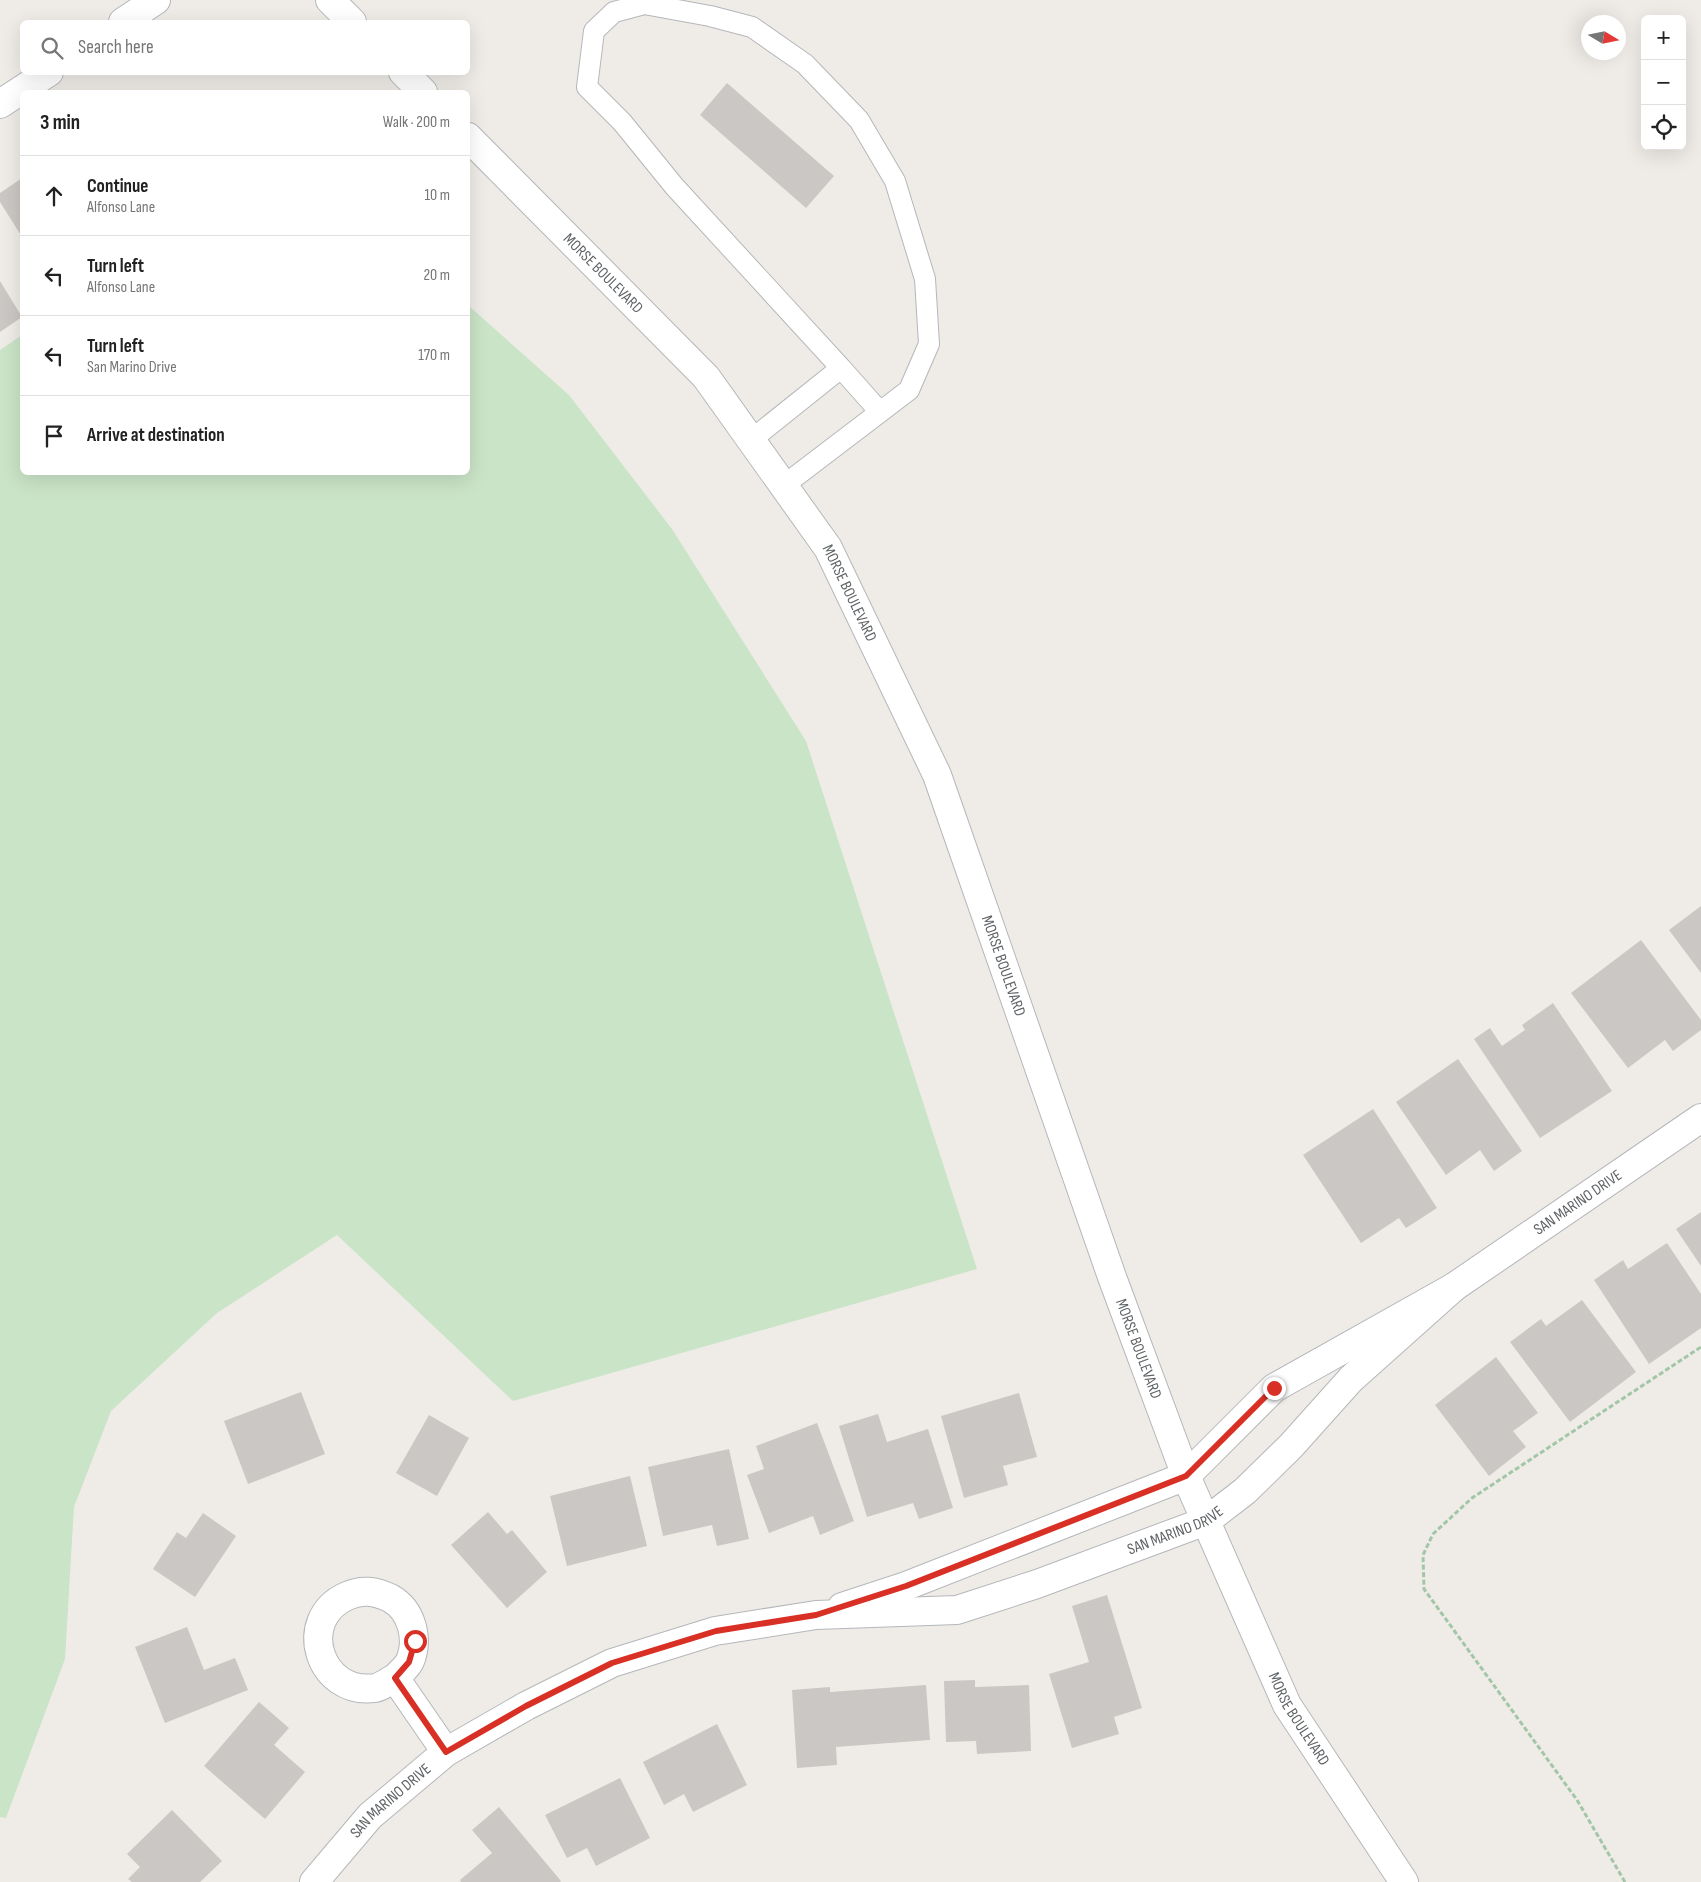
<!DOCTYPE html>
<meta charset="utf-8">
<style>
:root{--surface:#fff;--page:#f2f2f2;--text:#222;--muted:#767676;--line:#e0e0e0}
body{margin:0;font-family:"Sofia Sans Condensed",sans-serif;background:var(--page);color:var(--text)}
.controls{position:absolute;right:15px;top:15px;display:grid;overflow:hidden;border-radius:8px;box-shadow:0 5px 20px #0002}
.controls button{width:45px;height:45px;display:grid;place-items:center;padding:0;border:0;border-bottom:1px solid var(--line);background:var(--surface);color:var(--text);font:25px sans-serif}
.compass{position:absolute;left:1581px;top:15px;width:45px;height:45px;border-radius:50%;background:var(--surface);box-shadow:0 5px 20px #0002;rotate:100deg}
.stop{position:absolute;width:15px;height:15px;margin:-11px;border:4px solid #d93025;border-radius:50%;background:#fff}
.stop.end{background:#d93025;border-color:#fff;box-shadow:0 1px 5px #0008}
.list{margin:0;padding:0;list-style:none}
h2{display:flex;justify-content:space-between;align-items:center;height:65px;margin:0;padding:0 20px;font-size:21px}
h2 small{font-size:16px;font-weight:400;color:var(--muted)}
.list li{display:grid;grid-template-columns:32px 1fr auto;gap:15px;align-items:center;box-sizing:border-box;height:80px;padding:0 20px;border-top:1px solid var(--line)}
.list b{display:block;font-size:19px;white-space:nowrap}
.list p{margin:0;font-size:16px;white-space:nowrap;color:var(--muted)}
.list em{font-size:16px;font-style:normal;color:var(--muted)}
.icon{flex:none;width:28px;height:28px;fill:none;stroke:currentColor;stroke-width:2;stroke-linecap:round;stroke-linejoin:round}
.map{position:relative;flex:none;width:1701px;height:1882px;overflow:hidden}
.search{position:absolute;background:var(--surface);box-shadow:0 5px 20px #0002;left:20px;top:20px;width:450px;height:55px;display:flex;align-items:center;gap:12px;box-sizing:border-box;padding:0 18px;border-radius:8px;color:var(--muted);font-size:19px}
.panel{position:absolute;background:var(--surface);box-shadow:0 5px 20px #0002;left:20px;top:90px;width:450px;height:385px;border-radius:8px}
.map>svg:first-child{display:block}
</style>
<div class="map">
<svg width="1701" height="1882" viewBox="0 0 1701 1882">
<rect width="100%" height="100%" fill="#efece7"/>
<path fill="#cae4c7" d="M468,305L569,395L672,529L806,741L977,1269L513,1401L337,1235L217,1313L111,1411L74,1507L65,1659L6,1818L0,1817V350L22,335V472H468Z"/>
<path fill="#cbc7c4" d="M727,83L834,176L806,208L700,115Z
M22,178V237L0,202V193Z
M0,281L22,317L0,332Z
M1701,906V973L1669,930Z
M1641,940L1701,1020V1030L1673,1051L1665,1040L1628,1068L1571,993Z
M1553,1003L1612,1091L1540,1138L1474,1039L1490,1028L1502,1046L1525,1030L1522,1025Z
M1458,1059L1522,1151L1494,1171L1480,1150L1446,1175L1396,1102Z
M1373,1109L1437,1208L1406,1228L1399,1218L1361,1243L1303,1155Z
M1701,1212V1266L1676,1229Z
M1667,1243L1701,1294V1328L1649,1364L1594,1280L1623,1260L1628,1269Z
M1582,1300L1636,1372L1570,1422L1510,1342L1541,1319L1546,1326Z
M1496,1357L1538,1413L1513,1431L1526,1447L1489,1476L1435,1405Z
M301,1392L325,1454L248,1484L224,1421Z
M1019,1393L1037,1457L1003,1466L1008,1485L964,1498L941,1416Z
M878,1414L887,1442L928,1429L953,1508L919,1519L913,1503L867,1517L839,1426Z
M429,1415L469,1438L437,1496L396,1473Z
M817,1423L854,1521L820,1535L813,1516L769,1533L747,1475L764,1469L756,1446Z
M729,1449L749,1539L717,1546L712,1525L663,1536L648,1467Z
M630,1476L647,1546L567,1566L550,1496Z
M488,1512L507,1534L512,1530L547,1572L507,1608L451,1545Z
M203,1513L236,1536L195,1597L153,1569L177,1532L186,1538Z
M1107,1595L1142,1708L1114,1717L1119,1734L1072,1748L1049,1674L1089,1662L1072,1606Z
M187,1627L204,1670L235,1658L248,1690L165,1723L135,1647Z
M975,1680V1687L1029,1685L1031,1751L977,1754L976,1741L946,1742L944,1681Z
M926,1685L930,1740L836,1747L837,1765L797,1768L792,1690L830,1687V1692Z
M259,1702L289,1728L274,1745L305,1772L265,1819L204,1766Z
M717,1724L747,1785L693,1812L684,1794L664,1805L643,1762Z
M620,1778L650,1838L596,1866L587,1848L567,1858L545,1815Z
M499,1807L561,1881L560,1882H461L460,1880L492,1853L472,1830Z
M172,1810L222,1861L200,1882H132L128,1879L140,1867L127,1854Z"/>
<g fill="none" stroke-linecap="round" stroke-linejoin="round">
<g stroke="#b4b7ba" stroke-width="22">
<path id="service" d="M841,368L880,412
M751,440L841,368L674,186L622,122L587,87L594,31L614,12L644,4L710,16L752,27L805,64L859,120L895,181L925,279L929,344L909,390L783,486"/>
</g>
<g stroke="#b4b7ba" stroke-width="30">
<g id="minor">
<path d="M123,22L156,0"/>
<path d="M0,104L49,72"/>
<path id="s1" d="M842,1607L906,1586L1186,1476L1274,1388L1454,1287L1701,1118"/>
<path d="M395,1678C400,1673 407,1667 410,1661C419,1639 412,1610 390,1598C375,1591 362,1589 347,1596C295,1619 319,1696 375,1688C381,1687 389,1681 395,1678L446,1752"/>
<path id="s2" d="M314,1882L370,1816L446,1752L526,1706L612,1663L715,1631L816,1615L957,1610L1037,1584L1206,1521L1245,1491L1291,1446L1351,1379L1454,1287"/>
</g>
</g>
<g stroke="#b4b7ba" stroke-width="30">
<g id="tertiary">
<path d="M330,0L352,22"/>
<path d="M403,72L423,92"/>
<path id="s3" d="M468,137L706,377L828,548L937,775L1112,1277L1186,1476L1287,1705L1404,1882"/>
</g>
</g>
<path stroke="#a2c6a7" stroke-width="3" stroke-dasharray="5 2.5" stroke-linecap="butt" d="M1625,1882L1577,1800L1424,1589L1423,1555L1433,1534L1472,1498L1701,1347"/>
<use href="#service" stroke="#fff" stroke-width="20"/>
<use href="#minor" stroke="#fff" stroke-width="28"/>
<use href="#tertiary" stroke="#fff" stroke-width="28"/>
</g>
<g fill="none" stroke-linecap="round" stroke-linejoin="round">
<path stroke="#d93025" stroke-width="6" d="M415,1641L409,1662L395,1678L446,1752L526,1706L612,1663L716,1631L816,1615L906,1586L1186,1476L1274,1388"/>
</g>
<g text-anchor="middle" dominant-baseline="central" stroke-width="4" stroke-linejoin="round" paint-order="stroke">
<g font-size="16" fill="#5f6366" stroke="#fff">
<text stroke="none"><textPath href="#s3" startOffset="192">MORSE BOULEVARD</textPath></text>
<text stroke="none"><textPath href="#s3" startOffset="598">MORSE BOULEVARD</textPath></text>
<text stroke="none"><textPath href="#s3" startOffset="1002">MORSE BOULEVARD</textPath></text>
<text stroke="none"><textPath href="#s1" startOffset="849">SAN MARINO DRIVE</textPath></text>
<text stroke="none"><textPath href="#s3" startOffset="1408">MORSE BOULEVARD</textPath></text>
<text stroke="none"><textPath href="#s2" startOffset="958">SAN MARINO DRIVE</textPath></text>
<text stroke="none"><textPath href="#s3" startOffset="1812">MORSE BOULEVARD</textPath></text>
<text stroke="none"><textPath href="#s2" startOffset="112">SAN MARINO DRIVE</textPath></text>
</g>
</g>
</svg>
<div class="controls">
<button>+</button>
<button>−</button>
<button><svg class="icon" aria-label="locate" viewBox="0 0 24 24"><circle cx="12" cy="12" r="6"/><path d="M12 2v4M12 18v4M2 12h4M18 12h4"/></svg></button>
</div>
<svg class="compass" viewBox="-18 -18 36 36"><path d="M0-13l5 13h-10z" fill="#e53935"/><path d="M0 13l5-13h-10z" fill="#767676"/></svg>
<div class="stop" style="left:415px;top:1641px"></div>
<div class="stop end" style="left:1274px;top:1388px"></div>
<div class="search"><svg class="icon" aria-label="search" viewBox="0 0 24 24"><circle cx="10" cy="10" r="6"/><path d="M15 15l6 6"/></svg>Search here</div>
<section class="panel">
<h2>3 min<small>Walk · 200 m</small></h2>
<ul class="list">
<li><svg class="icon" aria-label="ahead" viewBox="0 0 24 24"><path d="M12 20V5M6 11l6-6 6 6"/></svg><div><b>Continue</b><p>Alfonso Lane</p></div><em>10 m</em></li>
<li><svg class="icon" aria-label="left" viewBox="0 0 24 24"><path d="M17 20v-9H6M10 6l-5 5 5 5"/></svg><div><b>Turn left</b><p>Alfonso Lane</p></div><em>20 m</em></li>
<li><svg class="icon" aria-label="left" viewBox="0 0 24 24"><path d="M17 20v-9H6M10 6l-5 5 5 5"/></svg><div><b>Turn left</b><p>San Marino Drive</p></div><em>170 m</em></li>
<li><svg class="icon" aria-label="arrive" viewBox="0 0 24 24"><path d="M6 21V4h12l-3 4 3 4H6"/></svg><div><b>Arrive at destination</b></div></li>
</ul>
</section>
</div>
